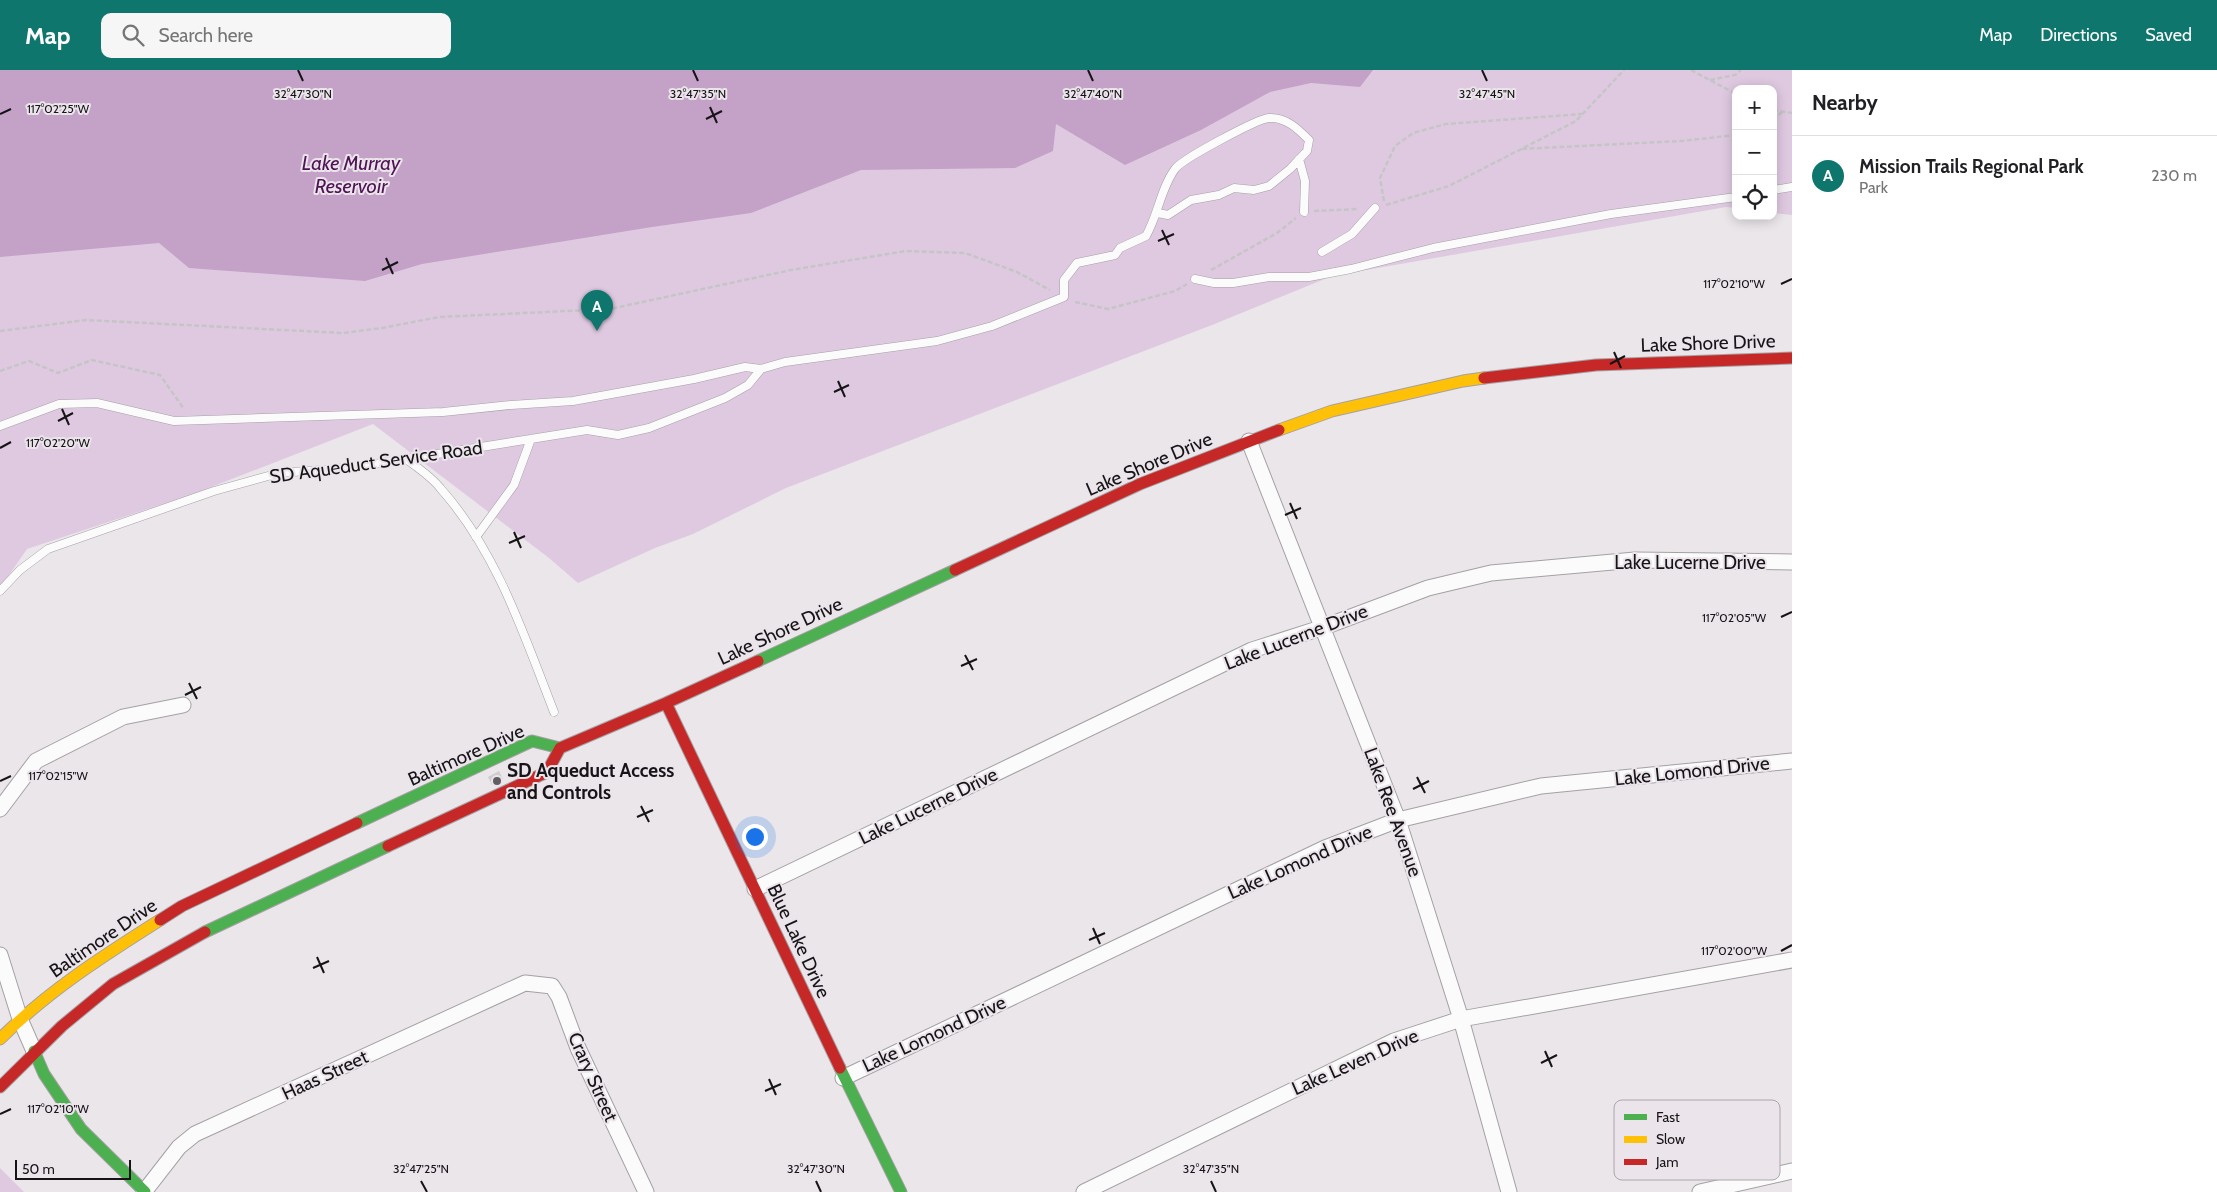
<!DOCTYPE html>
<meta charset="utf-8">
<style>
:root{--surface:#fff;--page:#f6f6f6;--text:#202124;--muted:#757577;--line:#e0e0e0;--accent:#0f766e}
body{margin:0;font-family:Cabin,sans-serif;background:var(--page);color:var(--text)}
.controls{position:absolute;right:15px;top:15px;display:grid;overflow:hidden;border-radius:10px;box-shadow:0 2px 12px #0003}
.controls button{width:45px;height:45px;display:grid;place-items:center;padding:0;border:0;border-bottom:1px solid var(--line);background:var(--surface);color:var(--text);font:25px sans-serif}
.scale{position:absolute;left:15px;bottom:12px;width:116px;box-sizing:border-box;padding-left:5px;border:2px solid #161416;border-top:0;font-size:14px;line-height:18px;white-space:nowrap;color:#161416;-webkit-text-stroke:4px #ebe5eb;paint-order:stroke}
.you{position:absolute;left:754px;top:766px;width:18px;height:18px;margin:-12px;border:4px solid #fff;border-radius:50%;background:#1a73e8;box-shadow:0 0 0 8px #1a73e833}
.badge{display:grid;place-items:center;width:32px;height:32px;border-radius:50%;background:var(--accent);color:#fff;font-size:16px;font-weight:700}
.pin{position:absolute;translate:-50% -41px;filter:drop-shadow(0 1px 2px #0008)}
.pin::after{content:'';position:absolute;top:26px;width:18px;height:15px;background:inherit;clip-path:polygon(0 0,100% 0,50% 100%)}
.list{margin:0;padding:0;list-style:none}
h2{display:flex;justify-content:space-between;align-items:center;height:65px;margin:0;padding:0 20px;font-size:21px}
h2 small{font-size:16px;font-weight:400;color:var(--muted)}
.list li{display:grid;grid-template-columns:32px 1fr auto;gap:15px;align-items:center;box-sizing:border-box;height:80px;padding:0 20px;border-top:1px solid var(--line)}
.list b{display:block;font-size:19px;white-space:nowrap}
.list p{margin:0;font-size:16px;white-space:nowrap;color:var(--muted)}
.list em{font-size:16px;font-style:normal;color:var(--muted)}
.icon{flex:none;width:28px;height:28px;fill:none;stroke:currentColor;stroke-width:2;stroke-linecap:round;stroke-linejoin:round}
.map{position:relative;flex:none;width:1792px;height:1122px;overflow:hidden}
header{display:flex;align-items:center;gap:30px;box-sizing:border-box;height:70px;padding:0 25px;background:var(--accent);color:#fff}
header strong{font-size:24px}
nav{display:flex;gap:28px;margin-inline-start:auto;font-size:18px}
.search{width:350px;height:45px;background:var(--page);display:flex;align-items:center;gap:12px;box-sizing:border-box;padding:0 18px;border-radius:10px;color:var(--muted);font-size:19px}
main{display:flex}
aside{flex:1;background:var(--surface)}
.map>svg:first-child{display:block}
</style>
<header>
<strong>Map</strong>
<div class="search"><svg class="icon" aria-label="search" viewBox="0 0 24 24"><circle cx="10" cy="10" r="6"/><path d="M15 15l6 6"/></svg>Search here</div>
<nav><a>Map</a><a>Directions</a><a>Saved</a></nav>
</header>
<main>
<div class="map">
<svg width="1792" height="1122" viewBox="0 0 1792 1122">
<rect width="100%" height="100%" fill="#eae6ea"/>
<path fill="#dfc9e1" d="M0,0H1792V145L1773,143V19H1736V138L1726,137L1332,206L1212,255L786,418L693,464L655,478L578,513L549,488L373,354L196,423L27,479L0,518Z
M0,1098L24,1122H0Z"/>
<path fill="#c4a1c7" d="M0,0H1373L1360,17L1311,13L1270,22L1201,60L1125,95L1056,54L1053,81L1015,98L861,100L751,143L652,157L422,194L365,211L189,198L159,173L0,187Z"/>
<path fill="#cfcccf" d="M499,701L503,709L492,715L488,707Z"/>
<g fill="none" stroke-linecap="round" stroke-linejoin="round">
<g stroke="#a4a1a4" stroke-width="9">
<path id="lane" d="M1299,89L1305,111L1304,142
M1773,120L1792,117
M1322,182L1352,164L1375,138
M1195,209L1214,213H1233L1269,207H1309L1351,199L1433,178L1611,144L1736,127
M0,356L59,334L97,333L174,351L443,342L511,335L573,331L694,309L745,297L761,299L785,292L937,271L992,256L1064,227V210L1077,193L1115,185L1120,178L1146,166C1158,145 1161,118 1175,99C1182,89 1257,49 1269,48C1286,47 1298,59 1309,70L1307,81L1290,99L1269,116L1254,120L1234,118L1219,125L1191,130L1168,145L1158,143
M406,389C418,398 432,407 441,419C497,482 524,565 554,642
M476,467L514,415L531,369
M0,521L20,500L48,479L214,421L279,403L335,399L381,393L587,360L618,365L649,358L725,328L748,315L761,299"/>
</g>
<g stroke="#a4a1a4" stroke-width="17">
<path id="street" d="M1249,371L1398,750L1461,949L1509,1122
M0,739L36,691L123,647L183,635
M755,819L1252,580L1324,557L1428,518L1491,503L1635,490L1792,492
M0,885L20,949L34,981
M843,1008L1325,778L1398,750L1541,716L1792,691
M144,1122L179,1077L195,1064L525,913L552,916L559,927L578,978L646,1122
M1084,1122L1394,971L1461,949L1792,890
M1700,1122L1792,1101"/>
</g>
<g stroke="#a4a1a4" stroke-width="13">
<path id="fast" d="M758,591L955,500
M357,753L532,671L560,678
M205,862L388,776
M34,981L44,1004L81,1059L145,1122
M840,998L901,1122"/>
</g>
<g stroke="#a4a1a4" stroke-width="13">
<path id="slow" d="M1279,360L1332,341L1463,311L1484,308
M0,969C48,921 103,886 160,850"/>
</g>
<g stroke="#a4a1a4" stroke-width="13">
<path id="jam" d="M1484,308L1596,295L1792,288
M955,500L1140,414L1279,360
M666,633L840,998
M560,678L666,633L758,591
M388,776L547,702L560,678
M160,850L182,836L357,753
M0,1017L62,956L113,914L205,862"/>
</g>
<path stroke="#c6c5c6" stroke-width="2.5" stroke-dasharray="5 2.5" stroke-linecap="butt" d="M1691,0L1736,24
M1710,10L1735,5L1741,0
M1773,40L1792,43
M1773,50L1782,42
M1522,79L1681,71L1736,65
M1384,131L1380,108L1395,76L1413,63L1446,54L1582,44
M1386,135L1449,116L1576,51L1624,0
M1314,141L1359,139
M1211,200L1277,163L1296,148
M1075,232L1108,239L1175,221L1187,214
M0,261L86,250L343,263L382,258L439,247L610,239L791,200L906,181L965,183L1017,202L1050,220
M0,301L29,291L58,303L92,290L160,305L184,339"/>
<use href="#lane" stroke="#fcfbfc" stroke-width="8"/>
<use href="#street" stroke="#fcfbfc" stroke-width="15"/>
<use href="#fast" stroke="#4caf50" stroke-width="11"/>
<use href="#slow" stroke="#ffc107" stroke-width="11"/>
<use href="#jam" stroke="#c62828" stroke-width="11"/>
</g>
<path fill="none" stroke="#161416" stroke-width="2" d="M298,0L303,11M693,0L698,11M1088,0L1093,11M1482,0L1487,11M710,37L717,53M0,44L11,39M706,49L722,41M1162,160L1169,175M1158,171L1174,164M386,188L393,204M382,200L398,192M1781,214L1792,209M1614,282L1621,298M1610,294L1625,286M838,311L845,327M834,322L849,315M62,339L69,355M58,351L73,343M0,378L11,372M1290,433L1297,449M1285,445L1301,438M514,462L521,478M509,473L525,466M1781,547L1792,542M965,585L973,600M961,596L977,589M189,613L197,629M185,625L201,617M1417,707L1425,723M0,711L11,706M1413,719L1429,711M641,736L649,752M637,747L653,740M1093,858L1100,874M1089,870L1105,863M1781,881L1792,875M317,887L324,903M313,898L329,891M1545,981L1552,997M1541,993L1557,985M769,1009L776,1025M765,1021L781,1014M0,1044L11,1039M421,1111L427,1122M816,1111L821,1122M1211,1111L1216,1122"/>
<circle fill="#605e60" stroke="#ebe5eb" stroke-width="2" cx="497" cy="711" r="5"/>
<g text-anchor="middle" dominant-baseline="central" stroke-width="4" stroke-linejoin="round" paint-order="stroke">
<g font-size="19" fill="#161416" stroke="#ebe5eb">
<text transform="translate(1708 273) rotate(-2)">Lake Shore Drive</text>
<text transform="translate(376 392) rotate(-8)">SD Aqueduct Service Road</text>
<text transform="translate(1149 394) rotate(-23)">Lake Shore Drive</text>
<text x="1690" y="492">Lake Lucerne Drive</text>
<text transform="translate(780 561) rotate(-25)">Lake Shore Drive</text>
<text transform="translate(1296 567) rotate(-21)">Lake Lucerne Drive</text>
<text transform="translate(466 685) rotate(-24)">Baltimore Drive</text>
<text transform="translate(1692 701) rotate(-6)">Lake Lomond Drive</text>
<text transform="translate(928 736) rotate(-26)">Lake Lucerne Drive</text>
<text transform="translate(1393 742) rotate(70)">Lake Ree Avenue</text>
<text transform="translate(1300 792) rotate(-24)">Lake Lomond Drive</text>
<text transform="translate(103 868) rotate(-34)">Baltimore Drive</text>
<text transform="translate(799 871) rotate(65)">Blue Lake Drive</text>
<text transform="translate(934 964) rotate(-25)">Lake Lomond Drive</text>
<text transform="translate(1355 992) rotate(-24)">Lake Leven Drive</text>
<text transform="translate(325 1005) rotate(-25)">Haas Street</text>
<text transform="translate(593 1007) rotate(66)">Crary Street</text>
</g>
<g font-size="19" font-weight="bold" fill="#161416" stroke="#ebe5eb" text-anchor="start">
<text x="507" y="700">SD Aqueduct Access<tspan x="507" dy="22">and Controls</tspan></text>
</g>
<g font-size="20" font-style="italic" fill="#4e1354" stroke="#ebe5eb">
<text x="351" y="93">Lake Murray<tspan x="351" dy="23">Reservoir</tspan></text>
</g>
</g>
<rect x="1614" y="1030" width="166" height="80" rx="8" fill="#ebe5eb" stroke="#aba6ab" stroke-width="1"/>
<rect x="1624" y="1044" width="23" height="6" fill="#4caf50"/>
<rect x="1624" y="1066" width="23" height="7" fill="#ffc107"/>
<rect x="1624" y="1089" width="23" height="6" fill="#c62828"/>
<g font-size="14" fill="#161416">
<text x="1656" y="1052">Fast</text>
<text x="1656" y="1074">Slow</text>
<text x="1656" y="1097">Jam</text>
</g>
<g font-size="12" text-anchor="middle" fill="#161416" stroke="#ebe5eb" stroke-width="4" stroke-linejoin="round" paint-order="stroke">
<text x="303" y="28">32°47'30"N</text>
<text x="698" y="28">32°47'35"N</text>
<text x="1093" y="28">32°47'40"N</text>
<text x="1487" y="28">32°47'45"N</text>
<text x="58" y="43">117°02'25"W</text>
<text x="1734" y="218">117°02'10"W</text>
<text x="58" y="377">117°02'20"W</text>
<text x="1734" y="552">117°02'05"W</text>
<text x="58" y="710">117°02'15"W</text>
<text x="1734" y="885">117°02'00"W</text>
<text x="58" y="1043">117°02'10"W</text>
<text x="421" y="1103">32°47'25"N</text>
<text x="816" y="1103">32°47'30"N</text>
<text x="1211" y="1103">32°47'35"N</text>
</g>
</svg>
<div class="controls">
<button>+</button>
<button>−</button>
<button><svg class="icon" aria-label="locate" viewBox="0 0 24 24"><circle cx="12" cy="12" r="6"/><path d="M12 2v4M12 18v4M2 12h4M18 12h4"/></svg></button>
</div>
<div class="scale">50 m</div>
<div class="you"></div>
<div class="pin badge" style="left:597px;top:261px">A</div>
</div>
<aside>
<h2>Nearby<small></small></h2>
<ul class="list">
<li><span class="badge">A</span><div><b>Mission Trails Regional Park</b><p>Park</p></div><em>230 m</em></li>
</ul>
</aside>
</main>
